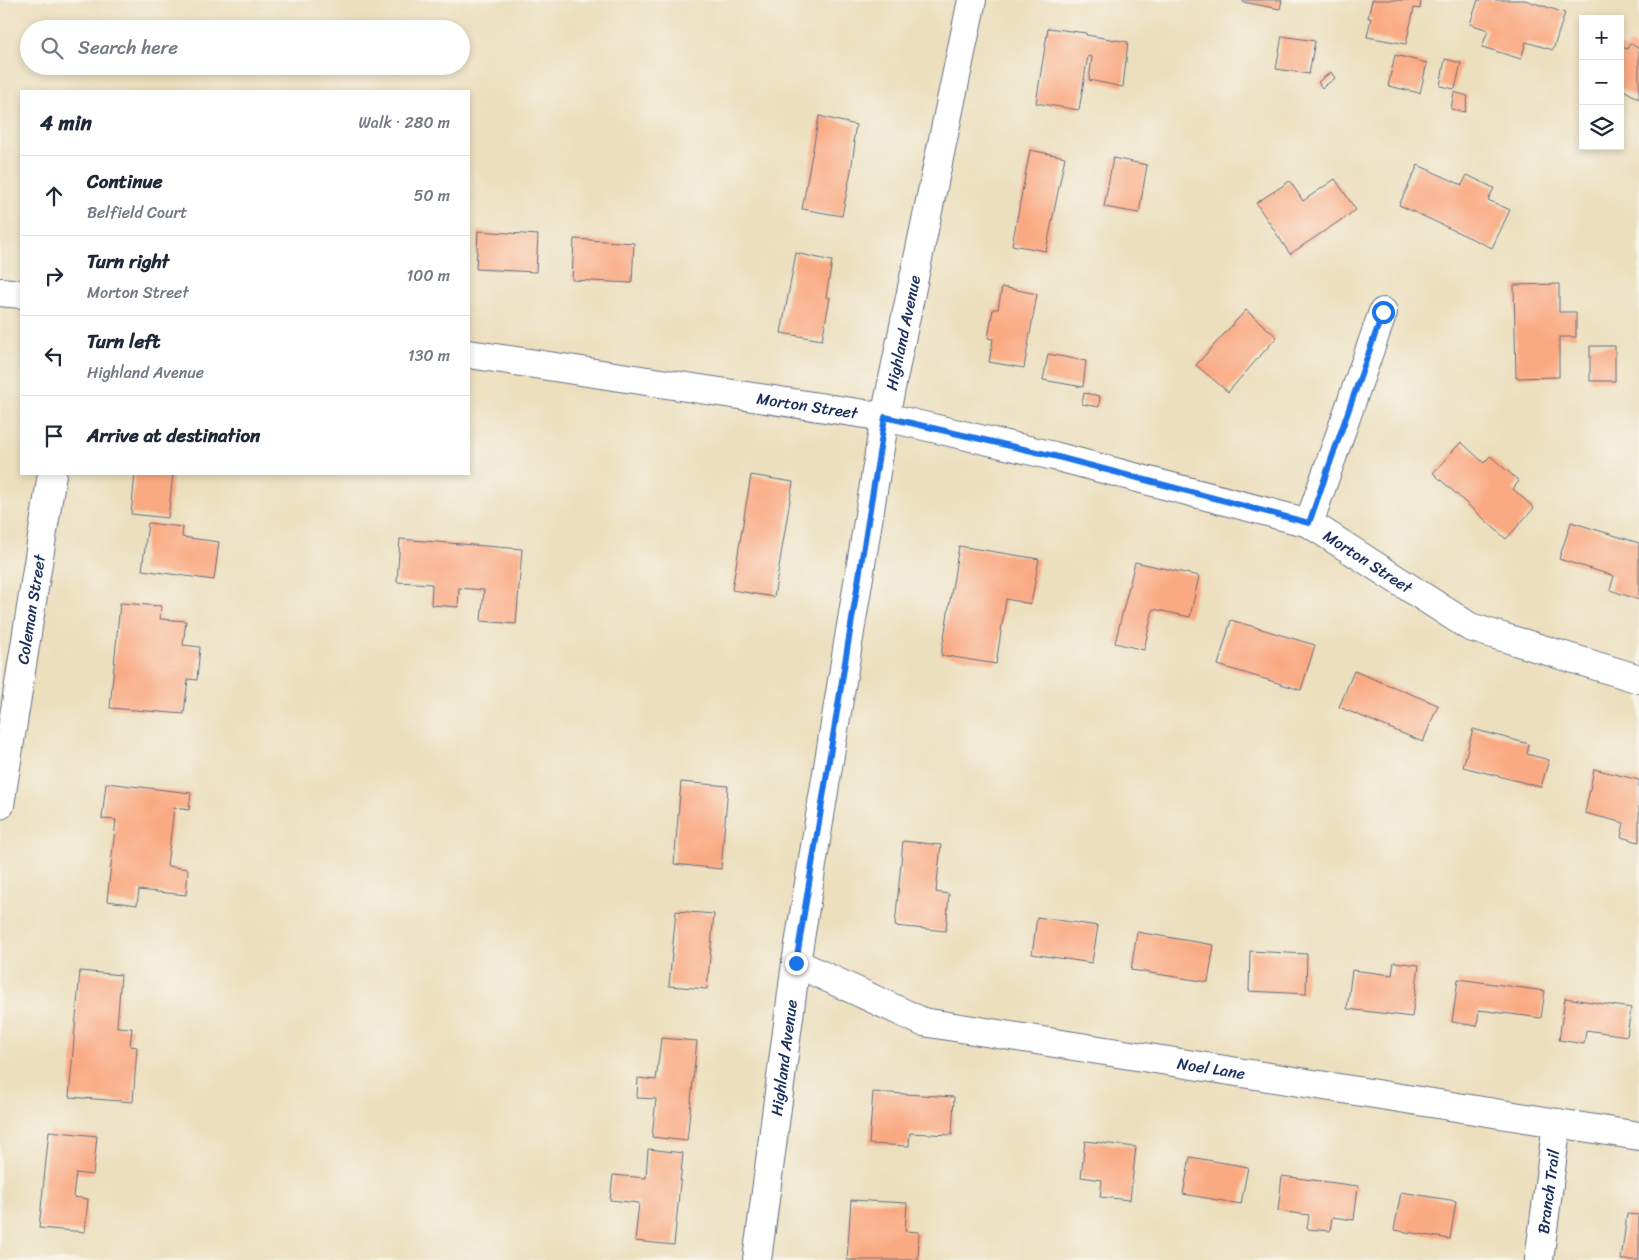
<!DOCTYPE html>
<meta charset="utf-8">
<style>
:root{--surface:#fff;--page:#f6f6f7;--text:#1f2937;--muted:#747a83;--line:#e0e1e3}
body{margin:0;font-family:Sriracha,sans-serif;background:var(--page);color:var(--text)}
.controls{position:absolute;right:15px;top:15px;display:grid;overflow:hidden;border-radius:0px;box-shadow:0 2px 8px #0003}
.controls button{width:45px;height:45px;display:grid;place-items:center;padding:0;border:0;border-bottom:1px solid var(--line);background:var(--surface);color:var(--text);font:25px sans-serif}
.stop{position:absolute;width:15px;height:15px;margin:-11px;border:4px solid #1a73e8;border-radius:50%;background:#fff}
.stop.end{background:#1a73e8;border-color:#fff;box-shadow:0 1px 5px #0008}
.list{margin:0;padding:0;list-style:none}
h2{display:flex;justify-content:space-between;align-items:center;height:65px;margin:0;padding:0 20px;font-size:21px}
h2 small{font-size:16px;font-weight:400;color:var(--muted)}
.list li{display:grid;grid-template-columns:32px 1fr auto;gap:15px;align-items:center;box-sizing:border-box;height:80px;padding:0 20px;border-top:1px solid var(--line)}
.list b{display:block;font-size:19px;white-space:nowrap}
.list p{margin:0;font-size:16px;white-space:nowrap;color:var(--muted)}
.list em{font-size:16px;font-style:normal;color:var(--muted)}
.icon{flex:none;width:28px;height:28px;fill:none;stroke:currentColor;stroke-width:2;stroke-linecap:round;stroke-linejoin:round}
.map{position:relative;flex:none;width:1639px;height:1260px;overflow:hidden}
.search{position:absolute;background:var(--surface);box-shadow:0 2px 8px #0003;left:20px;top:20px;width:450px;height:55px;display:flex;align-items:center;gap:12px;box-sizing:border-box;padding:0 18px;border-radius:28px;color:var(--muted);font-size:19px}
.panel{position:absolute;background:var(--surface);box-shadow:0 2px 8px #0003;left:20px;top:90px;width:450px;height:385px;border-radius:0px}
.map>svg:first-child{display:block}
</style>
<div class="map">
<svg width="1639" height="1260" viewBox="0 0 1639 1260">
<rect width="100%" height="100%" fill="#f7f3e8"/>
<filter id="ink" filterUnits="userSpaceOnUse"><feTurbulence type="fractalNoise" baseFrequency=".02" numOctaves="2"/><feDisplacementMap in="SourceGraphic" scale="10" xChannelSelector="R" yChannelSelector="G"/><feConvolveMatrix kernelMatrix="1 2 1 2 8 2 1 2 1" color-interpolation-filters="sRGB"/></filter>
<filter id="wash" filterUnits="userSpaceOnUse"><feTurbulence type="fractalNoise" baseFrequency=".0096" numOctaves="4" result="noise"/><feDisplacementMap in="SourceGraphic" scale="20" xChannelSelector="R" yChannelSelector="G"/><feGaussianBlur stdDeviation="1.12" result="paint"/><feColorMatrix in="noise" values="0 0 0 0 0 0 0 0 0 0 0 0 0 0 0 0 0 1.4 0 .05"/><feComposite in="paint" operator="in"/></filter>
<g filter="url(#wash)">
<rect width="100%" height="100%" fill="#ecdfbe"/>
<g id="blocks">
<path fill="#faaa83" d="M1243,0H1282L1280,9L1243,2Z
M1372,0H1421L1420,9L1414,8L1406,44L1367,37L1371,18H1368Z
M1478,0H1525L1565,13L1553,50L1526,42L1521,59L1482,47L1488,30L1470,24Z
M1048,28L1086,33V35L1128,42L1123,87L1089,80L1092,57L1088,56L1079,110L1036,103Z
M1282,36L1315,41L1309,74L1276,69Z
M1630,43L1639,49V99L1620,88V46L1627,49Z
M1395,55L1427,63L1420,93L1388,86Z
M1445,59L1461,63L1455,89L1440,86Z
M1331,72L1335,78L1322,88L1318,82Z
M1454,92L1468,96L1465,112L1451,109Z
M819,116L856,125L853,142H855L851,171L842,216L802,209Z
M1030,150L1065,157L1046,251L1012,245Z
M1113,158L1147,165L1139,213L1104,207Z
M1418,165L1462,185L1467,175L1494,188L1488,200L1510,210L1492,248L1399,205Z
M1335,179L1356,210L1290,254L1256,203L1290,181L1303,201Z
M478,231L538,235L536,272L476,269Z
M574,239L634,243L632,283L572,280Z
M796,253L832,261L826,297L830,298L822,340L781,333Z
M1559,284V312H1576V337H1559V377L1516,378L1514,285Z
M1002,287L1037,294L1024,368L989,362L993,339L988,338L993,309H998Z
M1246,310L1277,337L1228,392L1196,365Z
M1590,346H1615V381H1590Z
M1048,354L1086,361L1083,387L1043,380Z
M1084,393L1100,396L1099,407L1082,404Z
M1461,442L1484,463L1490,456L1519,481L1513,489L1534,508L1506,539L1433,473Z
M135,474H173L168,518L131,514Z
M751,475L793,482L774,597L732,590Z
M1571,522L1639,543V600L1610,590L1614,576L1559,559Z
M148,523L183,527L182,537L219,542L214,580L142,570Z
M400,539L522,549L516,624L481,621L484,590L459,588L458,607L431,605L432,584L397,582Z
M959,546L1039,559L1031,604L1006,599L996,664L941,655Z
M1135,562L1199,576L1190,617L1153,609L1144,650L1115,643Z
M120,603L161,606L160,619L186,621L183,645L200,647L197,680L188,679L184,714L110,708Z
M1231,620L1315,645L1301,690L1218,665Z
M1354,671L1438,705L1423,742L1339,707Z
M1473,729L1529,744L1527,754L1549,760L1541,787L1463,767Z
M1594,769L1639,780V842L1621,837L1624,823L1585,813Z
M681,782L728,786L721,869L674,864Z
M106,783L191,793L189,810L174,808L167,866L188,869L186,895L139,890L137,905L107,901L116,820L102,819Z
M903,841L941,845L936,892L949,894L946,931L895,926Z
M676,911L714,914L707,989L669,986Z
M1037,917L1098,926L1092,963L1032,954Z
M1137,932L1214,945L1208,982L1131,970Z
M1250,951L1307,954L1306,994L1249,991Z
M1394,962L1419,965L1412,1017L1347,1009L1352,970L1392,975Z
M80,971L121,975L117,1027L132,1028L130,1046L137,1047L133,1102L69,1097Z
M1458,979L1545,991L1541,1018L1479,1010L1477,1026L1452,1022Z
M1565,998L1631,1008L1627,1036L1586,1030L1584,1044L1559,1040Z
M661,1038L697,1041L687,1141L652,1137L656,1099L637,1098L638,1078L656,1080Z
M873,1092L954,1097L952,1135L910,1133L909,1146L869,1144Z
M49,1131L97,1136L93,1175L76,1173L73,1197L88,1199L85,1232L39,1228Z
M1085,1141L1136,1147L1130,1200L1100,1197L1102,1180L1081,1177Z
M648,1149L683,1153L674,1245L635,1241L639,1203L610,1200L613,1175L646,1178Z
M1190,1157L1248,1167L1241,1204L1183,1194Z
M1282,1176L1358,1186L1354,1220L1332,1217L1330,1231L1307,1229L1309,1215L1278,1211Z
M1401,1192L1456,1201L1450,1239L1394,1230Z
M851,1200L907,1203L905,1231L919,1232L918,1260H847Z
M1627,1214L1639,1215V1260H1621Z"/>
</g>
</g>
<g filter="url(#ink)">
<use href="#blocks" fill-opacity="0" stroke="#646d80" stroke-width="1"/>
<g fill="none" stroke-linecap="round" stroke-linejoin="round">
<g stroke="#646d80" stroke-width="30">
<g id="minor">
<path d="M0,292L21,294"/>
<path id="s1" d="M469,354L885,417L1054,456L1309,523L1470,627L1639,679"/>
<path d="M1309,523L1383,312"/>
<path id="s2" d="M0,805L52,474"/>
<path id="s3" d="M796,963L923,1022L1639,1136"/>
<path id="s4" d="M757,1260L796,963L885,417L972,0"/>
<path id="s5" d="M1539,1260L1557,1123"/>
</g>
</g>
<use href="#minor" stroke="#fff" stroke-width="28"/>
</g>
</g>
<g fill="none" stroke-linecap="round" stroke-linejoin="round" filter="url(#ink)">
<path stroke="#1a73e8" stroke-width="6" d="M796,963L885,417L1054,456L1309,523L1383,312"/>
</g>
<g text-anchor="middle" dominant-baseline="central" stroke-width="4.5" stroke-linejoin="round" paint-order="stroke">
<g font-size="16" fill="#1b2f5e" stroke="#f7f3e8">
<text stroke="none"><textPath href="#s4" startOffset="939">Highland Avenue</textPath></text>
<text stroke="none"><textPath href="#s1" startOffset="342">Morton Street</textPath></text>
<text stroke="none"><textPath href="#s1" startOffset="928">Morton Street</textPath></text>
<text stroke="none"><textPath href="#s2" startOffset="198">Coleman Street</textPath></text>
<text stroke="none"><textPath href="#s4" startOffset="204">Highland Avenue</textPath></text>
<text stroke="none"><textPath href="#s3" startOffset="432">Noel Lane</textPath></text>
<text stroke="none"><textPath href="#s5" startOffset="69">Branch Trail</textPath></text>
</g>
</g>
</svg>
<div class="controls">
<button>+</button>
<button>−</button>
<button><svg class="icon" aria-label="layers" viewBox="0 0 24 24"><path d="M12 4l9 5-9 5-9-5zM3 14l9 5 9-5"/></svg></button>
</div>
<div class="stop" style="left:1383px;top:312px"></div>
<div class="stop end" style="left:796px;top:963px"></div>
<div class="search"><svg class="icon" aria-label="search" viewBox="0 0 24 24"><circle cx="10" cy="10" r="6"/><path d="M15 15l6 6"/></svg>Search here</div>
<section class="panel">
<h2>4 min<small>Walk · 280 m</small></h2>
<ul class="list">
<li><svg class="icon" aria-label="ahead" viewBox="0 0 24 24"><path d="M12 20V5M6 11l6-6 6 6"/></svg><div><b>Continue</b><p>Belfield Court</p></div><em>50 m</em></li>
<li><svg class="icon" aria-label="right" viewBox="0 0 24 24"><path d="M7 20v-9h11M14 6l5 5-5 5"/></svg><div><b>Turn right</b><p>Morton Street</p></div><em>100 m</em></li>
<li><svg class="icon" aria-label="left" viewBox="0 0 24 24"><path d="M17 20v-9H6M10 6l-5 5 5 5"/></svg><div><b>Turn left</b><p>Highland Avenue</p></div><em>130 m</em></li>
<li><svg class="icon" aria-label="arrive" viewBox="0 0 24 24"><path d="M6 21V4h12l-3 4 3 4H6"/></svg><div><b>Arrive at destination</b></div></li>
</ul>
</section>
</div>
